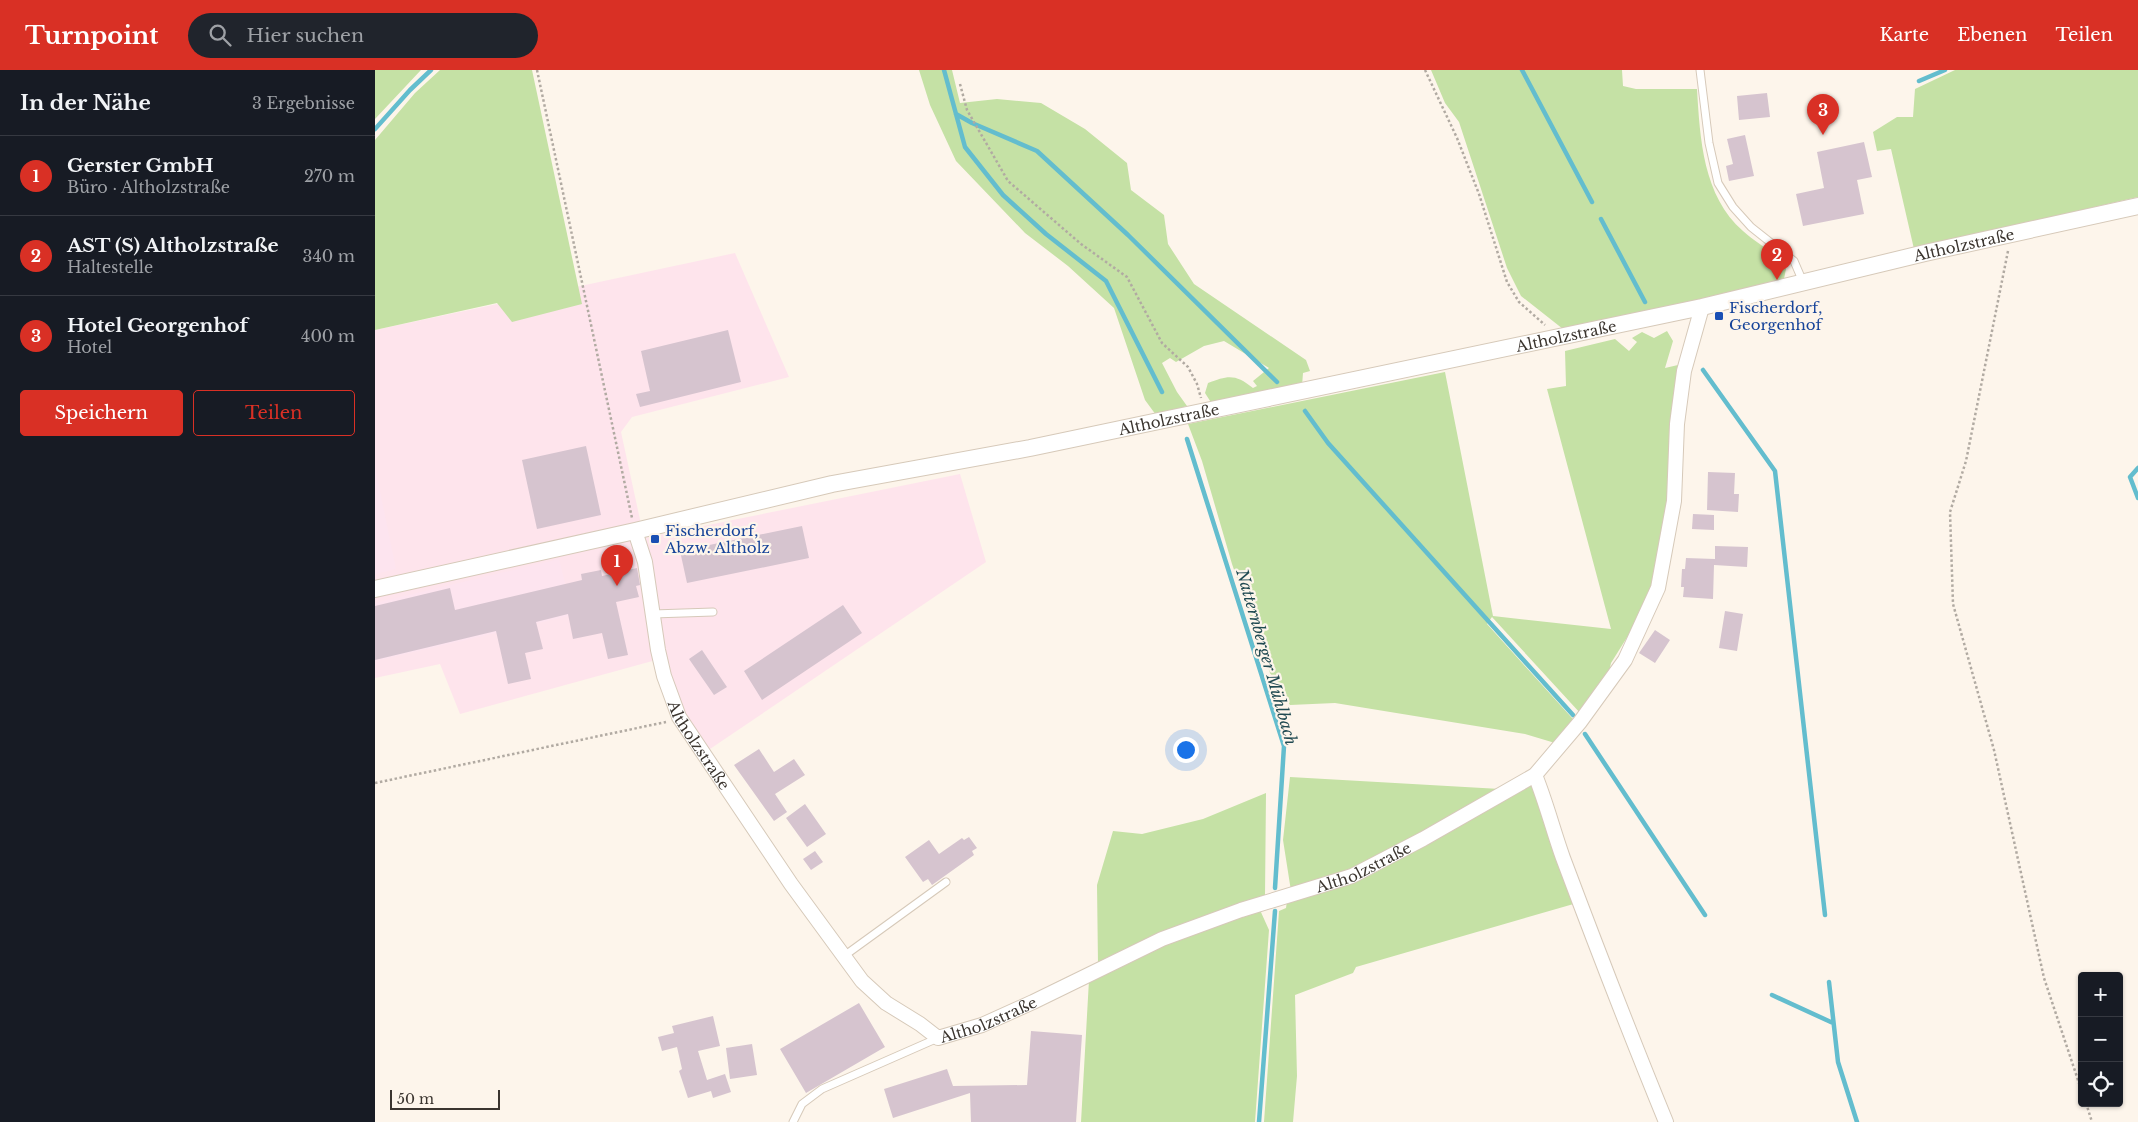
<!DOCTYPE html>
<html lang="de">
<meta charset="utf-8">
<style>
:root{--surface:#171b24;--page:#20242c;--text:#f1f3f6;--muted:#9ea1a6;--line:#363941;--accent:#d93025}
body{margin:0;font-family:"Libre Baskerville",serif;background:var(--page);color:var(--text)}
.controls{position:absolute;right:15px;bottom:15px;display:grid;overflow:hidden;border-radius:5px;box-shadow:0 1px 4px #0004}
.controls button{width:45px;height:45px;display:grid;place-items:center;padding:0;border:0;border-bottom:1px solid var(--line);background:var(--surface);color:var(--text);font:25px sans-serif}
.scale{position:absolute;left:15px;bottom:12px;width:110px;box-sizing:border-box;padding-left:5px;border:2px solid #3b352f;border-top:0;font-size:14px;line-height:18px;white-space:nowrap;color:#3b352f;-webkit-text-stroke:4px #fdf5eb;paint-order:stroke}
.you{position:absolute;left:810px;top:679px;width:18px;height:18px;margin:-12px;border:4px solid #fff;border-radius:50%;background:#1a73e8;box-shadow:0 0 0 8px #1a73e833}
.badge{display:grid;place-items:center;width:32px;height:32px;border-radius:50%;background:var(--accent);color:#fff;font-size:16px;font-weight:700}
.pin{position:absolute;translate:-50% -41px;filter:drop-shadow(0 1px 2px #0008)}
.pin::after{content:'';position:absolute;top:26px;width:18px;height:15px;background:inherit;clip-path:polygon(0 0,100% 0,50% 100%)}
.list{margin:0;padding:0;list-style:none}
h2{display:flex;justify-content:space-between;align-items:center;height:65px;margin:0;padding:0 20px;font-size:21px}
h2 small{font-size:16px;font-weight:400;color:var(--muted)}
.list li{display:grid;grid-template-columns:32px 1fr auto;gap:15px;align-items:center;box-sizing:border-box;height:80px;padding:0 20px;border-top:1px solid var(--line)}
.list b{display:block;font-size:19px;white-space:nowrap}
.list p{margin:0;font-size:16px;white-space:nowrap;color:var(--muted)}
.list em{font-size:16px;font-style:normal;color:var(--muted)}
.actions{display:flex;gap:10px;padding:15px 20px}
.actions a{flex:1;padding:11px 0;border:1px solid var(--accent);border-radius:5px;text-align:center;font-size:18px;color:var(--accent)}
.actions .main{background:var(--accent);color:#fff}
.icon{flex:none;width:28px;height:28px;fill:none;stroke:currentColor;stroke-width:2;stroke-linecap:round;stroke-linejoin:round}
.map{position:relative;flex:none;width:1763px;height:1052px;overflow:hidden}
header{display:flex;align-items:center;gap:30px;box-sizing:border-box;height:70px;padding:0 25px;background:var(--accent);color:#fff}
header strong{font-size:24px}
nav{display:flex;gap:28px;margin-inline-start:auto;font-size:18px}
.search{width:350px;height:45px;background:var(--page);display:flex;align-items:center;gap:12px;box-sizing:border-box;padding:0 18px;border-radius:28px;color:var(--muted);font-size:19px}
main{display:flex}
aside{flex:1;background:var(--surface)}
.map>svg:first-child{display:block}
</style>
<header>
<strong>Turnpoint</strong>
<div class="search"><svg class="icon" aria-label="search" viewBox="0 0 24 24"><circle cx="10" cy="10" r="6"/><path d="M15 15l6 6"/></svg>Hier suchen</div>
<nav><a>Karte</a><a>Ebenen</a><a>Teilen</a></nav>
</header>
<main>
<aside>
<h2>In der Nähe<small>3 Ergebnisse</small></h2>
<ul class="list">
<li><span class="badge">1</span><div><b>Gerster GmbH</b><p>Büro · Altholzstraße</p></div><em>270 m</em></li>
<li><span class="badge">2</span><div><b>AST (S) Altholzstraße</b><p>Haltestelle</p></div><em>340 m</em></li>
<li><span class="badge">3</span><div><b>Hotel Georgenhof</b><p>Hotel</p></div><em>400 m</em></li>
</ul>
<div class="actions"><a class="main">Speichern</a><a>Teilen</a></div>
</aside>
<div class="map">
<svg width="1763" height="1052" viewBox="0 0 1763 1052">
<rect width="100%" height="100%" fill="#fdf5eb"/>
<path fill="#fee4ec" d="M360,183L414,307L257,347L246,362L269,468L585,404L611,492L332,681L310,645L299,615L292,587L85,644L65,594L0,608V260Z"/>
<path fill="#fde4ef" d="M0,397L21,499L0,504Z
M184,489L198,545L0,591V533Z"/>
<path fill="#c5e1a5" d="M0,0H46L0,49Z
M65,0H157L207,234L137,252L122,233L0,260V70L40,23Z
M544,0H577L585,33L622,29L666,33L710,59L752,93L756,120L789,145L793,174L819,214L931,290L935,301L928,303L927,316L837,334L830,323L833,313C853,305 861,304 878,318L882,316L878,311L894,298L849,271L829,276L801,292L795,288L787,293L802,322L812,336L781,345L770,330L739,238L693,196L650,163L581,91L555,35Z
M1056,0H1247L1248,16L1261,19H1322C1325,69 1328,126 1368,161C1382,174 1402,183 1411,199L1409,209L1401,215L1188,259L1146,226L1132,198L1084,52L1070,33Z
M1580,0H1763V127L1539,179L1516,79L1502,81L1498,62L1522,47H1538L1540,19Z
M1292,261L1298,271L1290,298L1303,295L1296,400L1288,459L1279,506L1271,537L1236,593L1232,611L1206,644L1117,547L1112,554L1197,648L1199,653L1180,673L1150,664L960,633L915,635L895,603L857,494L827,391L813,354L1070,302L1118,546L1236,559L1172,319L1191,316L1190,281L1240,269L1254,281L1262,272L1257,268L1267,262L1279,268Z
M915,707L1125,719L982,798L916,821L908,770Z
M1152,712L1162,715L1202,833L981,897L978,903L920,925L922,1006L918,1052H889L904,841L911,838L912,831L994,806L1095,750Z
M891,723L890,825C833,845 776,864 723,894L722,815L738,761L767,764L828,749Z
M885,840L894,860L880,1052H706L714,910L782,877Z"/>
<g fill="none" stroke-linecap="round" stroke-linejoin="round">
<path stroke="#63bdce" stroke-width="4.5" d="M569,0L590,77L628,125L671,164L731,211L787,322
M1147,0L1217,132
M1544,11L1570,0
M581,44L597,53L662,81L753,165L902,312
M0,59L35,20L56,0
M1226,149L1270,232
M1328,300L1400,401L1450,845
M930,341L953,373L1198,645
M812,369L909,676L900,818
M1763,398L1755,407L1763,428
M1210,664L1330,845
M1454,912L1463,992L1482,1052
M1397,925L1458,953
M884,1052L900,841"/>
</g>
<path fill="#d6c4cf" d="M1392,23L1395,47L1364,50L1362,26Z
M1370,65L1379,106L1354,111L1351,96L1358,94L1352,69Z
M1489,72L1497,107L1482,110L1489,144L1428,156L1421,124L1449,118L1442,82Z
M353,260L366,312L265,337L261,324L275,321L266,281Z
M211,376L226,445L162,459L147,390Z
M1333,402L1360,403L1359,424H1364L1363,442L1332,440Z
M1318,444L1339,445V460L1317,459Z
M427,456L434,488L312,513L305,481Z
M1340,476L1373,477L1372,497L1339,495L1338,529L1308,527L1309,517H1306L1307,499H1310L1311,488L1340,489Z
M262,498L265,515L261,516L264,527L241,532L253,585L233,589L227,563L198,569L193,544L161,552L168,579L150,583L156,609L133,614L121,561L0,590V536L75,518L80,540L207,510L206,504L226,500L227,506Z
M468,535L487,563L387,630L369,601Z
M1350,541L1368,544L1362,581L1344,578Z
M1280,560L1295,570L1280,593L1264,583Z
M327,580L352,617L339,625L314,589Z
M384,679L399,702L419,689L430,705L400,724L412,742L399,751L359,695Z
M430,734L451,764L432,777L411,748Z
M594,767L602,778L597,781L599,785L557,815L553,809L548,812L530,787L554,770L564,784L587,768L589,770Z
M440,781L448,792L436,800L428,789Z
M484,933L510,977L431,1023L405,979Z
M338,946L345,976L323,981L332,1010L350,1004L356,1022L338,1028L336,1021L313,1028L304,1001L307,999L302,977L287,981L283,967L299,963L297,956Z
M656,961L707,965L701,1052H596L595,1023L518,1048L509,1019L572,999L578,1016L652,1015Z
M377,974L382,1005L355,1009L351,978Z"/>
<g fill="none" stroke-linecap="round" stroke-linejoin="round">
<g stroke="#d6c9b9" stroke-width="9">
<path id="service" d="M1325,0L1334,73L1343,113L1358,137L1376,157L1419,191L1428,212
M278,544L338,542
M469,886L571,812
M418,1052L427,1034L447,1019L563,968"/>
</g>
<g stroke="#d6c9b9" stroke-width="16">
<g id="minor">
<path id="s1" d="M260,461L270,492L283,580L289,606L304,647L416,814L487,911L511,933L545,954L563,968L607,955L658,932L787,869L866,840L977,806L1048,769L1160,705L1205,652L1250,590L1283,518L1299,431L1302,354L1309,301L1327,237"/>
<path d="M1160,705C1171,732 1178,760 1188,788C1221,876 1255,964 1291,1052"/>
</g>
</g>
<g stroke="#d6c9b9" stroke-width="18">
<g id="tertiary">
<path id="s2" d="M0,519L260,461L457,414L655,378L1327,237L1550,183L1763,136"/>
</g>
</g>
<path stroke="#b1aaa2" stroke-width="2.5" stroke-dasharray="2.5 2.5" stroke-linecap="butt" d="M162,0L257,448
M1050,0L1082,68L1104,124L1132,212L1144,232L1170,255
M585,14L592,40L633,111L706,174L752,207L787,273L813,297L822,314L826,328
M1633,181L1591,391L1575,442L1578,534L1619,680L1669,908L1707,1022
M0,713L291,652
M1711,1033L1717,1052"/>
<use href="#service" stroke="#fff" stroke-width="7"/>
<use href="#minor" stroke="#fff" stroke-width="14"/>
<use href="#tertiary" stroke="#fff" stroke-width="16"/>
</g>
<g fill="#1a4fb4" stroke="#fdf5eb" stroke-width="2">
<rect x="1339" y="241" width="10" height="10" rx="2.5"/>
<rect x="275" y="464" width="10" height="10" rx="2.5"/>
</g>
<g text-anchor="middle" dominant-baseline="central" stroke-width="4.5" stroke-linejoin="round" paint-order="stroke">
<g font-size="15" fill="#3b352f" stroke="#fdf5eb">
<text stroke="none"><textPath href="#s2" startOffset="1626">Altholzstraße</textPath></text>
<text stroke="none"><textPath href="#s2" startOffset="1218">Altholzstraße</textPath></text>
<text stroke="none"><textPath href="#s2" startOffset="812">Altholzstraße</textPath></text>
<text stroke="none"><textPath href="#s1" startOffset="226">Altholzstraße</textPath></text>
<text stroke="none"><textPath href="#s1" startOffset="1068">Altholzstraße</textPath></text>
<text stroke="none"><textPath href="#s1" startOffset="662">Altholzstraße</textPath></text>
</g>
<g font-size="15" fill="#164399" stroke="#fdf5eb" text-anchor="start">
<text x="1354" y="237">Fischerdorf,<tspan x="1354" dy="17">Georgenhof</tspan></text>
<text x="290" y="460">Fischerdorf,<tspan x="290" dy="17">Abzw. Altholz</tspan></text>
</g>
<g font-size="16" font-style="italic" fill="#1f4951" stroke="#fdf5eb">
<text transform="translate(892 587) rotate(74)">Natternberger Mühlbach</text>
</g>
</g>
</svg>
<div class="controls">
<button>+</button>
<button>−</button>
<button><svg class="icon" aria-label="locate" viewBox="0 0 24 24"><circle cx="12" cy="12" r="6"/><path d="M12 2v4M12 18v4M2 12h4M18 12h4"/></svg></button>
</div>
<div class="scale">50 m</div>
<div class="you"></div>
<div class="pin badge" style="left:242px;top:516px">1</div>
<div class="pin badge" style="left:1402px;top:210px">2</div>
<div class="pin badge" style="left:1448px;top:65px">3</div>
</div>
</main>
